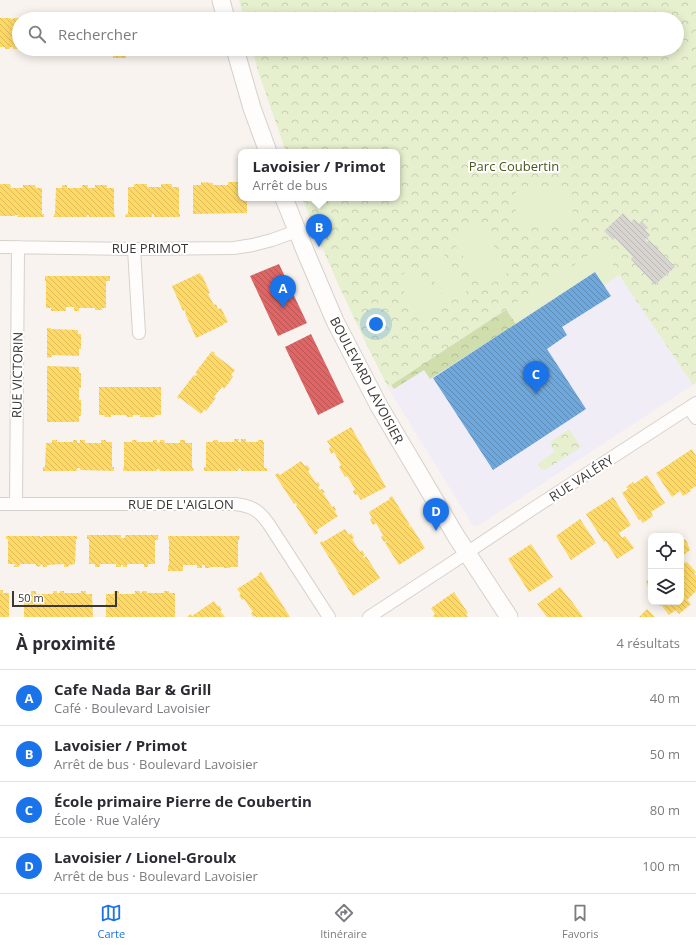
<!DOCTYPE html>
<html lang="fr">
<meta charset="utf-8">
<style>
:root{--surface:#fff;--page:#f2f2f3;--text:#2b2b33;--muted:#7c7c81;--line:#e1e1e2;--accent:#1a73e8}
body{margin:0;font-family:"Open Sans",sans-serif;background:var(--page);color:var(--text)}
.controls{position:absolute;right:12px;bottom:12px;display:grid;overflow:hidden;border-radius:8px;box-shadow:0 2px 10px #0003}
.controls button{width:36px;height:36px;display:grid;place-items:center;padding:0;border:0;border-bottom:1px solid var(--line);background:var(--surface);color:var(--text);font:20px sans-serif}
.scale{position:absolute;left:12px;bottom:10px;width:105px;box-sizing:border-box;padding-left:4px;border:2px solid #3a3734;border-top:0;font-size:11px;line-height:14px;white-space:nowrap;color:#3a3734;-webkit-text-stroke:3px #fff;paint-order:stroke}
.you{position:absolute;left:376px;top:324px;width:14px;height:14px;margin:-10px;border:3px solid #fff;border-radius:50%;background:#1a73e8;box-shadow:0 0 0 6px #1a73e833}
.badge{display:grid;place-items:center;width:26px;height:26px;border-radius:50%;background:var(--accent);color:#fff;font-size:13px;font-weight:700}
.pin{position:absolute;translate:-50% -33px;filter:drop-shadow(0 1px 2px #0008)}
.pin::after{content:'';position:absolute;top:21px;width:14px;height:12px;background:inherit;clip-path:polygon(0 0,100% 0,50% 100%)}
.popup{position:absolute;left:238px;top:149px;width:162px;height:52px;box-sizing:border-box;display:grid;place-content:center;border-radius:8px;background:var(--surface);filter:drop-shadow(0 1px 3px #0005);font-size:13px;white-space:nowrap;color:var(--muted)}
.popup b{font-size:15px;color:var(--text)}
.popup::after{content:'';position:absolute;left:50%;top:100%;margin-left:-8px;border:8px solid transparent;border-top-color:var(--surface)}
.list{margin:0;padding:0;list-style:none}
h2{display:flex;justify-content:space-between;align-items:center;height:52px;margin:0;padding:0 16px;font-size:17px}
h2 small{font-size:13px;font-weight:400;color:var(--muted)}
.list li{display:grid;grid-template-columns:26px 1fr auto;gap:12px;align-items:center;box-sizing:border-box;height:56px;padding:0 16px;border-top:1px solid var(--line)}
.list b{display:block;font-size:15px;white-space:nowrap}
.list p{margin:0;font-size:13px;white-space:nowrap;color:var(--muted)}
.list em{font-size:13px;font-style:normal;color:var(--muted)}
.icon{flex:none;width:22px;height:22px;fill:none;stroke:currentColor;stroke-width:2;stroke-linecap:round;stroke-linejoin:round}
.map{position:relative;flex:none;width:696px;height:617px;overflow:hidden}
.search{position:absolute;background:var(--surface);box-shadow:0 2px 10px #0003;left:12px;right:12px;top:12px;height:44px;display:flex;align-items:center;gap:10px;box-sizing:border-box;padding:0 14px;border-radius:22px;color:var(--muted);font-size:15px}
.sheet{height:276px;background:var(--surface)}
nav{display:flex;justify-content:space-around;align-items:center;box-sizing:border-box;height:56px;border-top:1px solid var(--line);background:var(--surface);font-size:11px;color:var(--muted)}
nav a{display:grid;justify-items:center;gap:2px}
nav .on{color:var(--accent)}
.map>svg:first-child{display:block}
</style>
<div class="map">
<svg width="696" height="617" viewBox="0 0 696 617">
<defs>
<pattern id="forest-crowns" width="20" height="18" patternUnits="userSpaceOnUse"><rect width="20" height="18" fill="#cfdeac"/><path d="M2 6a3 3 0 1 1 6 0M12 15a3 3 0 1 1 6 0" fill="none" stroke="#b2bf95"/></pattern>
<pattern id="park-crowns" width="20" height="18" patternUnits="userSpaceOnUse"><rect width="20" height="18" fill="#e6f0cf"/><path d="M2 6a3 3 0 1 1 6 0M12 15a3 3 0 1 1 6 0" fill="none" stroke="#c6ceb2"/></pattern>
<pattern id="homes-back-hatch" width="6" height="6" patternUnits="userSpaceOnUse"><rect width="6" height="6" fill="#ffd966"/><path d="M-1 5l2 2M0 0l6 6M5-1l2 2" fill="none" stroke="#dbbb59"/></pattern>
<pattern id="shops-back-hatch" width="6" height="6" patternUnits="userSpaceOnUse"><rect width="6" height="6" fill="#e06666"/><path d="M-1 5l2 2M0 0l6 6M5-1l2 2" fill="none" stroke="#b75555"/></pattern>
<pattern id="schools-back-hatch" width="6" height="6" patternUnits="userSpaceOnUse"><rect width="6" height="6" fill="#6fa8dc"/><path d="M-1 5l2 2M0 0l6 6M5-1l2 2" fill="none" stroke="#5c8ab3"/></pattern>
<pattern id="building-back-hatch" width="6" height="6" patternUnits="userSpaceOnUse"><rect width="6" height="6" fill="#d8d5d1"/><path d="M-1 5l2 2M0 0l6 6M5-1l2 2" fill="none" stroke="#bab7b4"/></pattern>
</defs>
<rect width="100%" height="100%" fill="#f8f3ee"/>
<path fill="#f0edf7" d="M602,247L619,275L693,385L478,526H474L472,524L396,401L388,387Z"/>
<path fill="url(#forest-crowns)" d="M506,309L516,324L430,379L424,370L394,389L391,385Z"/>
<path fill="url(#park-crowns)" d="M239,0H696V383L693,385L619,275L602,247L388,387C356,325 327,262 302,198H397V152H286L259,74L252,49H677V19H244Z
M569,429L581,447L545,470L541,469L538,465L539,463L554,452L550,442Z"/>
<path fill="#e6f0cf" d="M572,187L573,223H516V188Z
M477,221L510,271L484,289L451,238Z
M602,247L619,275L604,285L595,272L516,324L506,309Z
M440,249L468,290L449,303L421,262Z
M415,266L442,307L423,320L396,279Z"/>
<path fill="url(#homes-back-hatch)" d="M0,18H11V19H13V18H19V47H18V49H13V47H10V49H5V47H0Z
M112,49H126V58H113Z
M180,49H192V51H180Z
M201,182L213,183V185H228V182H240L241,198H247V213L193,214V185H201Z
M0,184H10L11,188H23V185H35L36,188H42V214H44V217H18V215H15V216H0Z
M134,184H147V187H161V184H172V187H179V214H180V217H154V214H152V217H125L126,214H128V187H134Z
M62,185H67V188H82V185H88V188H95V185H107V188H114V214H115V217H89V215H87V217H54V214H55L56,188H62Z
M200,273L201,276L202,275L210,293L208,294L214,305L216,304L218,309L221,308L228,322L223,324V325L196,338L185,313H186L185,310L183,311L172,286Z
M45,276H110V281H106V308H102V310H95V308H79V311H74V307H66V311H51V308H46V281H45Z
M47,328H51V329L78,330V334H81V349H79V356L52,355V357L47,358Z
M212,351L215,353L214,354L235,370L231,375L233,377L224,389L222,387L214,397L216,398L206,411L205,409L201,414L180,398L179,399L177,397L194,375L196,376L197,374L195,373Z
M47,366L79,367V373H81V388H79V400H81V416H79V422H47V395L51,394H47Z
M99,387H161V415H155V417H140V415H133V417H127L126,415H111V417H105L104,415H99Z
M351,427L386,487L361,500L357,494L355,495L353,491L355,489L347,476L345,477L339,467L341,465L334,452L331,454L329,448L331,447L327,441Z
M234,439H239L238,442H241V439H246V442H258V440H263V442H264V468H267V471H241V469L239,468L238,471H204V467H206V442H213V440H218V442H234Z
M52,440H57V442H73V440H77V443H80V440H85V443H101V440H106V442H112V467H114V471L80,470V468H77V471H43V467H45L46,443H52Z
M132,440H137L136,442H153V440H157V443L160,442V440H164L165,443H180V440H185V443H192V468H193L194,471H160L159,469H157V471H123V468L124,467V442H132Z
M692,449L696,456V486L690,490L691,491L683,496L680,491L672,497L656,473Z
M301,461L305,466L307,465L310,469L308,471L316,483L318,482L320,485L318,487L320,490L322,489L325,492L323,493L332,507L334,506L336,510L334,511L338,516L317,530L318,533L315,535L296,506L297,505L296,503L294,504L275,475L278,473L280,475Z
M647,475L665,503L651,512L653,516L643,523L640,519L639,520L622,493L628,489L626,487L633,482L634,484Z
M392,496L410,525L409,526V527L411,526L425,548L399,565L385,543L387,542L386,541L384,542L381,537L383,535L376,523L373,525L370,519L372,518L369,512L390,499L389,498Z
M613,497L631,525L619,533L622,538L625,536L634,548L617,559L606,541L604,542L586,514Z
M580,519L596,543L571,560L556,536Z
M345,529L349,535L351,533L354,538L352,539L360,552L362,550L365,555L363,556L364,558L366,556L380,578L353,596L338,573L340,571L338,572L320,543L322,541L323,542Z
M87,535H121V538H125V535H158V540H155V564H148V567H144V564H127V567H123V565H121V567H116V564H100V567H95V564H89V539H87Z
M6,536H40V537H42V536H77V539H76L75,564L69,565L68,567H64V564L47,565V567H43V565L41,564L40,567L36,566V564H20L19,567H14L15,564H8V539H6Z
M168,536H240L239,540H238V567H230V568H224V567H210V568H205V565H202V568H197V565H183V571H168V565H169V540H168Z
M681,538L686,540L690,550L681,557Z
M531,544L553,577L541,585L529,592L508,559Z
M681,559L685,563L687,562L696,572L694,574L696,576V591L687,600L691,604L679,614L676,610L669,615L661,605L660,606L656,602H681Z
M261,572L280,601L290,617H256L255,616L253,617L251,613L253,612L244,599L242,600L239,595L241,594L237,589L259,575L258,574Z
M651,577V590L647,585H648L646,582Z
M560,587L573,603L583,617H547L537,604Z
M0,590H3V593H9V617H0Z
M31,591H36V594H53V591H57V593H60V591H64V593H81V591H86V594H92L93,617H24V594H31Z
M114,591H119V594H135V591H140V593H142V591H147V593H164V591H169V593H175V617H106V594H114Z
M454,592L468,613L466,614L468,617H433V616L435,614L431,608Z
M214,601L218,607L219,605L222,610L220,611L225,617H187L191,614L192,616Z
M647,609L655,617H639Z"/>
<path fill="url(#shops-back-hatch)" d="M279,264L307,323L278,336L250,276Z
M311,334L344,402L318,415L285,347Z"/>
<path fill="url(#schools-back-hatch)" d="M595,272L611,296L562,327L567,335L547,349L586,409L493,470L433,378Z"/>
<path fill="url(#building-back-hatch)" d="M623,213L631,222L634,219L639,224L641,221L648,228L645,230L650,235L645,240L647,242L649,240L675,267L655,285L631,259L633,257L615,238L613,240L604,231Z"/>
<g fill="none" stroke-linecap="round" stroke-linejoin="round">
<g stroke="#d5d1cd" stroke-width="14">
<path id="street" d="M0,247L134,249L234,248L253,245L272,240L297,231
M134,249L139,333
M689,408L696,418
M0,504H235C253,506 260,511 270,526L329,617
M16,504L18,247
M369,617L447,566L534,508L696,403"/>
</g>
<g stroke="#d5d1cd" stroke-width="19">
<path id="secondary" d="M221,0L226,19
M235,49L252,108L268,152
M284,198L306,253L335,321L379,406L456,536L509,617"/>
</g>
<use href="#street" stroke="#fefdfc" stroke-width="12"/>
<use href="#secondary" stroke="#fefdfc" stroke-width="17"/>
</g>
<g text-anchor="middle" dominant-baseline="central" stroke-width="4" stroke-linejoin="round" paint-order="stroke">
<g font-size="13" fill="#475b1e" stroke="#fff">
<text x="514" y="166">Parc Coubertin</text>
</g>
<g font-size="13" fill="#3a3734" stroke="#fff">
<text x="150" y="248">RUE PRIMOT</text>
<text transform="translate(17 375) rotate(-89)">RUE VICTORIN</text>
<text transform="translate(367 380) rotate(62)">BOULEVARD LAVOISIER</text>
<text transform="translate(581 478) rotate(-33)">RUE VALÉRY</text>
<text x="181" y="504">RUE DE L'AIGLON</text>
</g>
</g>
</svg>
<div class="controls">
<button><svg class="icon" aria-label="locate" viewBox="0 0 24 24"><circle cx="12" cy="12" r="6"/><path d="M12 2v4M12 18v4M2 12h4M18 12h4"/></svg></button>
<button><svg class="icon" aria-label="layers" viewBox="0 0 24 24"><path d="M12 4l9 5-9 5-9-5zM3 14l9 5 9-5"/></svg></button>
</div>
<div class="scale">50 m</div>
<div class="you"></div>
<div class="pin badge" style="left:283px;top:308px">A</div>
<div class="pin badge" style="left:319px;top:247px">B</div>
<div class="popup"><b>Lavoisier / Primot</b>Arrêt de bus</div>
<div class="pin badge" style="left:536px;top:394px">C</div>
<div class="pin badge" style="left:436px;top:531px">D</div>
<div class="search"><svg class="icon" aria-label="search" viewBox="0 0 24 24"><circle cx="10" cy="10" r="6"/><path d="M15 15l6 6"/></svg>Rechercher</div>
</div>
<section class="sheet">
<h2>À proximité<small>4 résultats</small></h2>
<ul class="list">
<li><span class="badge">A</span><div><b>Cafe Nada Bar &amp; Grill</b><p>Café · Boulevard Lavoisier</p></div><em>40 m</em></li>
<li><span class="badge">B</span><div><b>Lavoisier / Primot</b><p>Arrêt de bus · Boulevard Lavoisier</p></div><em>50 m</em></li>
<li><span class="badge">C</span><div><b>École primaire Pierre de Coubertin</b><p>École · Rue Valéry</p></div><em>80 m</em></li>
<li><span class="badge">D</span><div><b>Lavoisier / Lionel-Groulx</b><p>Arrêt de bus · Boulevard Lavoisier</p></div><em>100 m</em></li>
</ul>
</section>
<nav>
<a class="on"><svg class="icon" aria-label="map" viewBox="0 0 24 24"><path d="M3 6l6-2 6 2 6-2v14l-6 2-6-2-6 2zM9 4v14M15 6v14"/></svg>Carte</a>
<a><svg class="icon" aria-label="directions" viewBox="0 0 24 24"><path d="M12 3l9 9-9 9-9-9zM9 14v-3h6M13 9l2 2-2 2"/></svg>Itinéraire</a>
<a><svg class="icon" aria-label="saved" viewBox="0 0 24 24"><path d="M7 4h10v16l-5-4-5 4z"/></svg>Favoris</a>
</nav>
